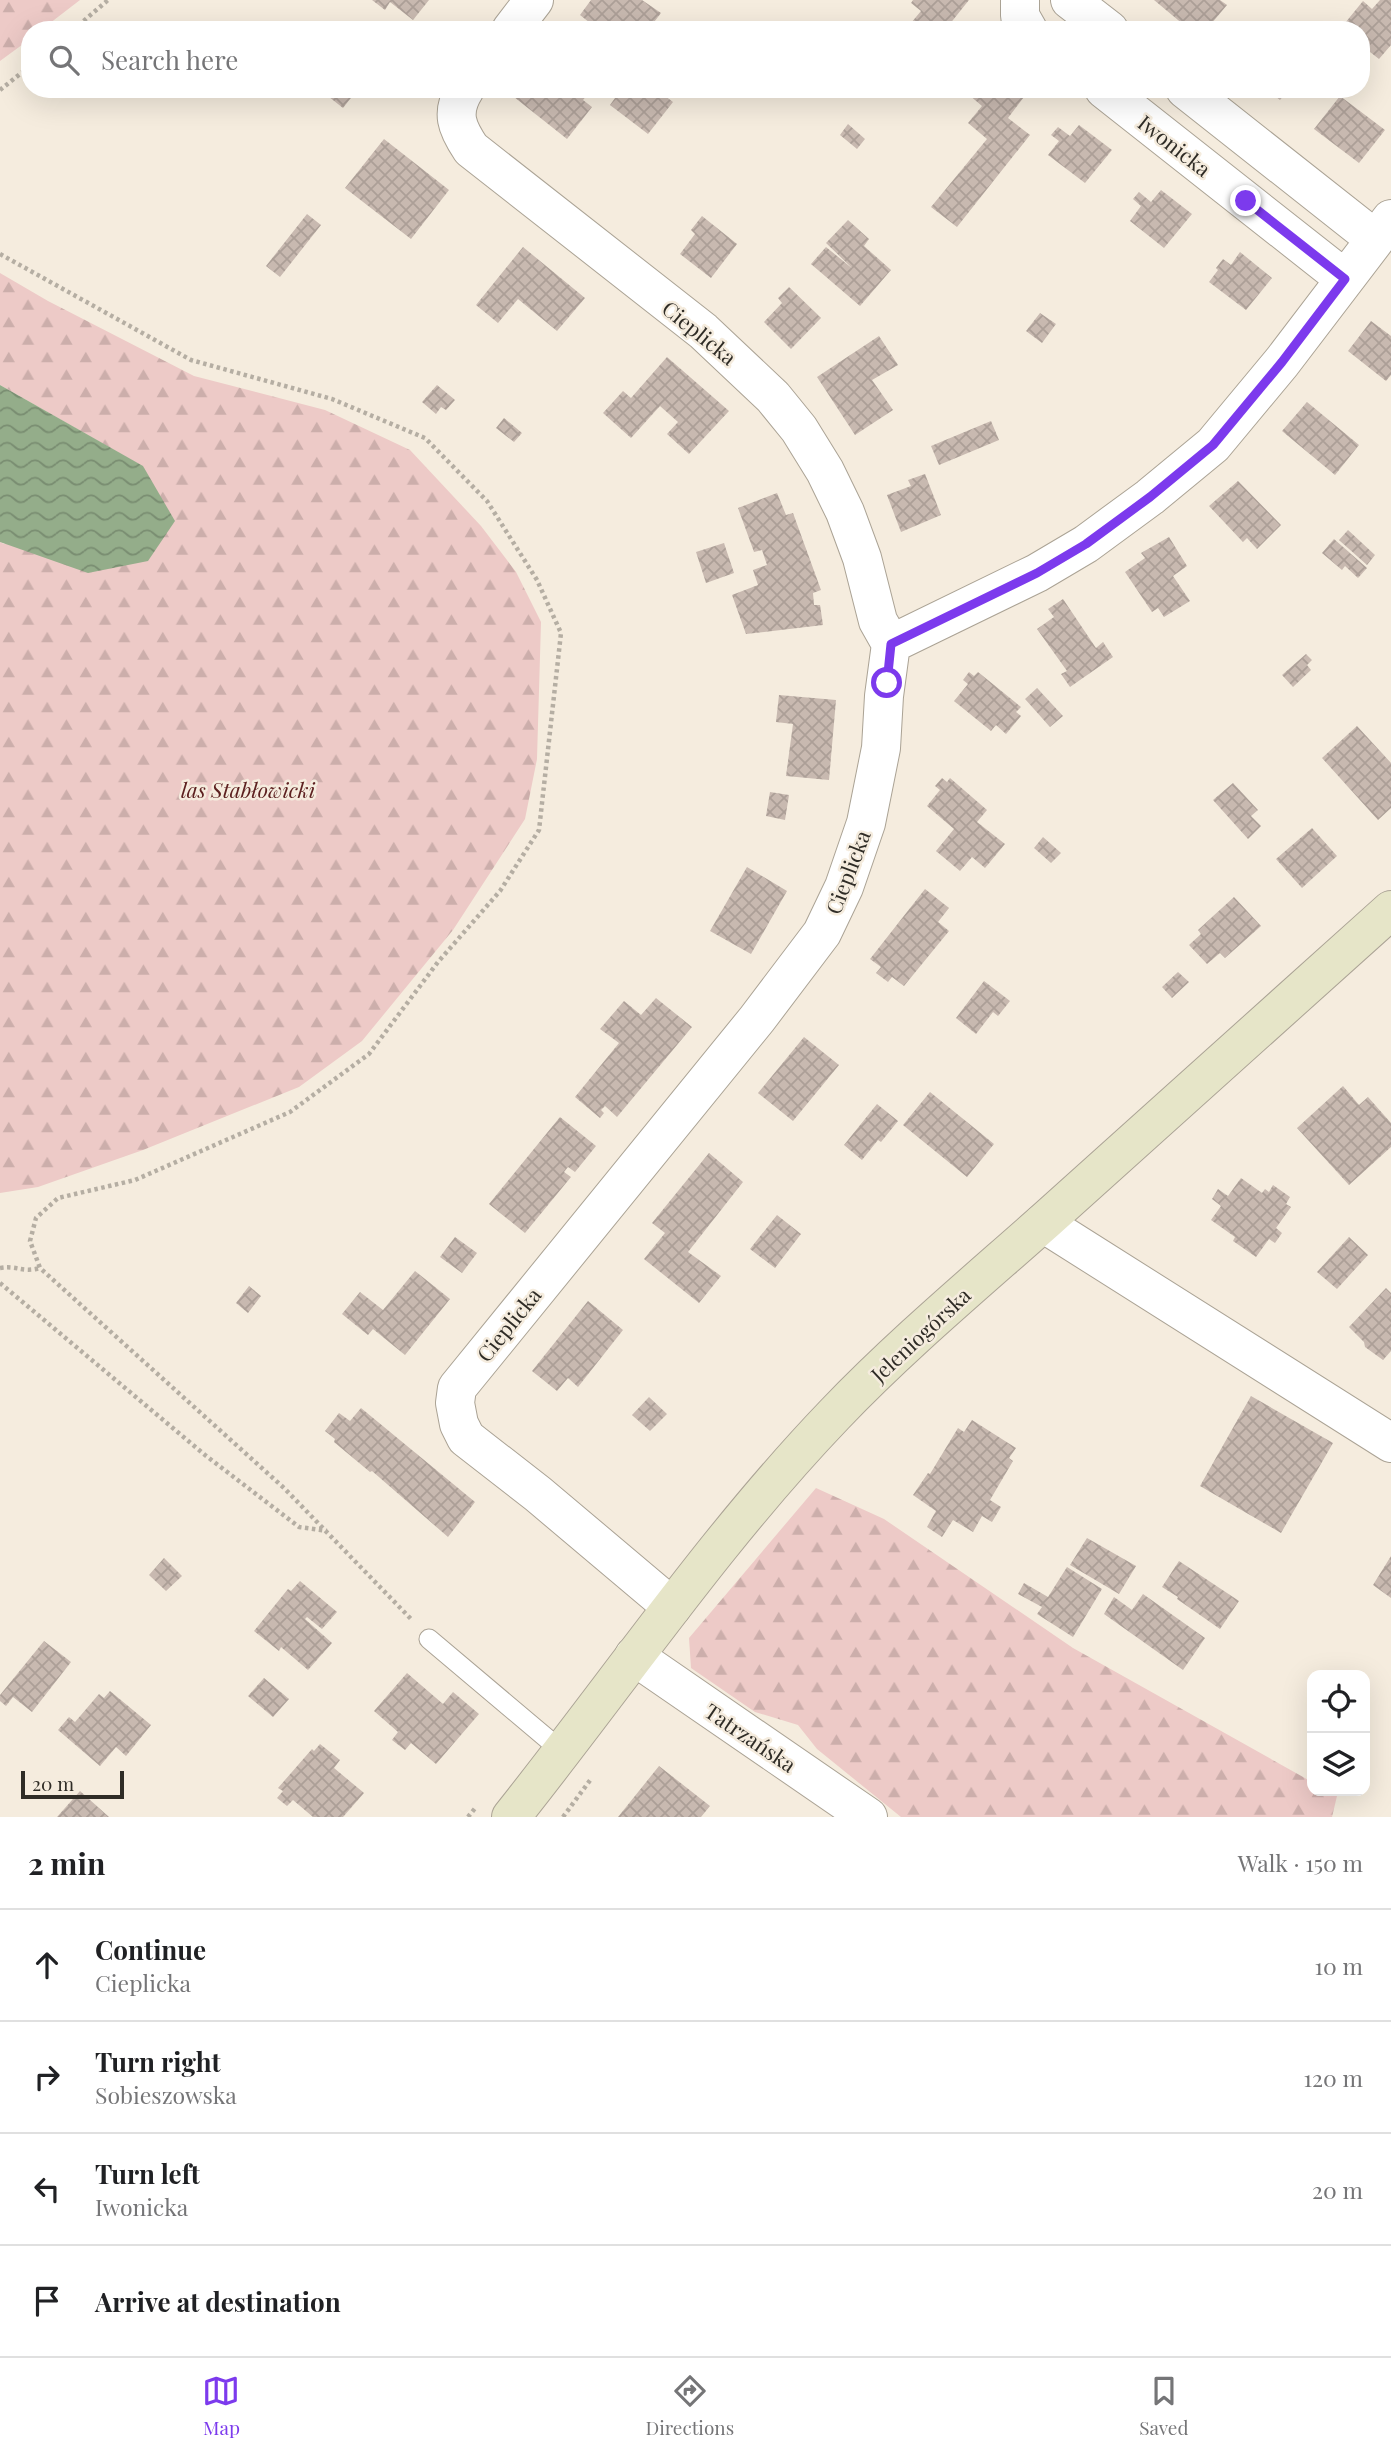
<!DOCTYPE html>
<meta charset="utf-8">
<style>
:root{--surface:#fff;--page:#f2f2f2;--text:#202124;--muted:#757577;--line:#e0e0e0;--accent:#7c3aed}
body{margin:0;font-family:"Playfair Display",serif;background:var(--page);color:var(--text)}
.controls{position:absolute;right:21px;bottom:21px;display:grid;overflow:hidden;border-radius:14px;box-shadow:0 7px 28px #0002}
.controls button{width:63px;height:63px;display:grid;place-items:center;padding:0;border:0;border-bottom:2px solid var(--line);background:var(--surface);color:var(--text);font:35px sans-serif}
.scale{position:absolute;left:21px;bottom:18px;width:103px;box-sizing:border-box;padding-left:7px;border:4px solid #2f2c26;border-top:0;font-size:19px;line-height:24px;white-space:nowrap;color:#2f2c26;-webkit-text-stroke:5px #f5ecde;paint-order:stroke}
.stop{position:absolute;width:21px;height:21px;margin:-16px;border:5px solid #7c3aed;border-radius:50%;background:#fff}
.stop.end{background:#7c3aed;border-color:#fff;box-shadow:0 2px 7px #0008}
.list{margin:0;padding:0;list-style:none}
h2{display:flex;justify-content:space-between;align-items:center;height:91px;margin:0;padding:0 28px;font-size:30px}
h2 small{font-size:23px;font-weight:400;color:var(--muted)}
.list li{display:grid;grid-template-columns:46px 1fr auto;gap:21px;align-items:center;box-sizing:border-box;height:112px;padding:0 28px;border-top:2px solid var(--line)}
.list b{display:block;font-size:26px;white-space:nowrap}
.list p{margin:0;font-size:23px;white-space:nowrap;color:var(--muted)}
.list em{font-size:23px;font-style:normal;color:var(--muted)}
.icon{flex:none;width:38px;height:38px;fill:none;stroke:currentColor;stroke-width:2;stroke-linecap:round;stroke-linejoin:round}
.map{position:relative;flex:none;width:1391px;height:1817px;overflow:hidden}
.search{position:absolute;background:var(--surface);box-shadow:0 7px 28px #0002;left:21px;right:21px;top:21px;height:77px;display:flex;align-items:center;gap:18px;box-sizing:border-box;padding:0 24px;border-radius:28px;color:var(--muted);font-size:26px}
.sheet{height:539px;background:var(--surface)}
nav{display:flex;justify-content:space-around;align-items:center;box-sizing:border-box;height:98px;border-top:2px solid var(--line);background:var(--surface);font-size:19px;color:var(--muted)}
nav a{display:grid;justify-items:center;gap:4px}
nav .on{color:var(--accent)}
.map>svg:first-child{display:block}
</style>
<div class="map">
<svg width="1391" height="1817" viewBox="0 0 1391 1817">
<defs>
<pattern id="forest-firs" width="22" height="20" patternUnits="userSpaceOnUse" patternTransform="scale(1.75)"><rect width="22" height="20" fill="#edcac7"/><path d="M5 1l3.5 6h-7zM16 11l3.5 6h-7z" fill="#ccaeab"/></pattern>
<pattern id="water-waves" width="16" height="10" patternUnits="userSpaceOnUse" patternTransform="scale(1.75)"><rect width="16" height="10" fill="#94ad8a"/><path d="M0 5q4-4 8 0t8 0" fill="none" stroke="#798d71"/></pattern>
<pattern id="building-cross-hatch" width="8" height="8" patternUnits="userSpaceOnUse" patternTransform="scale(1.75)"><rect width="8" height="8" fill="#c8b9b0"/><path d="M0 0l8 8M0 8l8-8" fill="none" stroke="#ac9f97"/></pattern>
</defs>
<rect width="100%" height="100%" fill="#f5ecde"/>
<path fill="url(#forest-firs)" d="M0,0H80L41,30H30V39L0,61Z
M0,273L48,301L194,376L325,410L410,450L481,526L516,572L541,622L537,759L525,819L453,930L362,1041L299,1087L143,1150L38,1187L0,1193V542L4,544L142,466L0,385Z
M816,1488L884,1519L1073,1648L1312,1782V1791H1329L1337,1796L1332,1817H901L817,1749L798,1725L755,1712L691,1668L689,1638Z"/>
<path fill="url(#water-waves)" d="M0,385L143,466L175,521L148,561L88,573L0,542Z"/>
<path fill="url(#building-cross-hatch)" d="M372,0H429L413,20L390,2L385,10Z
M591,0H642L661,13L648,30H599L580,15Z
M913,0H969L945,30H934L927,24L920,30L911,23L921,11L911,3Z
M1154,0H1220L1227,5L1206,30H1190Z
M1380,0H1391V45L1379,59L1361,45V30L1341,28L1363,1L1372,9Z
M319,89H358L343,108Z
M521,89H584L589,93L583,100L592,107L567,139L514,97Z
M617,89H656L673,102L648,134L610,105L620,91Z
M962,89H1030L1008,118L1030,135L957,227L931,207L987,139L968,123L982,106Z
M1266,89H1289L1280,100Z
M1340,96L1385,130L1359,163L1314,129Z
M848,124L865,139L857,149L840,135Z
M1079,125L1112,150L1085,183L1048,155L1059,141L1051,135L1058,127L1070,136Z
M384,139L449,190L411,239L345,188Z
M1161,190L1192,214L1164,248L1130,221L1141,206L1133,199L1139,192L1151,202Z
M307,214L321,225L280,277L266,266Z
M702,216L737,244L711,278L680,254L695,234L691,230Z
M848,220L869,239L864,246L891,270L860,306L811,264L826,247L853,269L826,243Z
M523,247L585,298L557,331L518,299L498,323L476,305Z
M1240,252L1272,278L1246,310L1209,282L1218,270L1216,268L1223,259L1231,265Z
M789,287L821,318L791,349L764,322L782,303L778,298Z
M1040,313L1056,324L1042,343L1026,331Z
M1371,321L1391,336V375L1386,381L1348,351Z
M879,336L898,365L872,380L893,410L855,435L817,377Z
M667,357L729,411L689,454L667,434L678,422L660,406L631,438L603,413L623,391L631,398Z
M437,385L455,400L446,410L441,407L436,414L422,402Z
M1307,402L1359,445L1335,475L1282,431Z
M504,418L522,433L514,442L496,428Z
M991,421L999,440L939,465L931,446Z
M925,474L941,515L901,532L887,495L911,486L908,480Z
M1238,481L1281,525L1257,549L1247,538L1243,542L1209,506Z
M777,493L786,515L793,513L821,590L813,593L814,605H820L823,625L746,634L732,595L758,585L753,570L767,565L762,550L754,552L738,508Z
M1348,530L1375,555L1367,565L1339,540Z
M1169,537L1187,566L1173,576L1190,601L1164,617L1158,608L1152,612L1125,572L1145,558L1141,553Z
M1334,539L1367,568L1358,578L1345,566L1342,570L1322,553Z
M724,543L734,573L706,583L696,552Z
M1063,599L1096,648L1103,642L1113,657L1070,687L1061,674L1067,671L1037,629L1054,617L1048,609Z
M1306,654L1312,660L1307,665L1311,670L1293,687L1282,675Z
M969,672L974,676L978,672L1021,707L1016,712L1021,716L1006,734L996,725L991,731L954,701L968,684L963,680Z
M1037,688L1063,716L1050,727L1025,699Z
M779,695L836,700L829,780L786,776L793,724L776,722Z
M1357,726L1391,763V808L1378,820L1322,758Z
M942,778L947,782L950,778L987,810L977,822L1005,844L985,868L972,857L960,871L936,851L954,829L927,806L940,790L935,786Z
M1233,783L1258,810L1251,816L1261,826L1248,839L1213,800Z
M770,792L789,795L785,820L766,816Z
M1312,828L1337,856L1302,888L1276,859Z
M1043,837L1061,853L1051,863L1034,848Z
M747,867L787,891L751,954L710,931Z
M925,889L949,908L938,922L949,931L904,986L892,977L888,982L876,973L881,967L870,959Z
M1234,897L1261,926L1225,958L1220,953L1207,964L1189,945L1201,934L1198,930Z
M1178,972L1189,982L1172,998L1162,987Z
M984,981L1010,1001L998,1016L993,1012L976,1034L956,1018Z
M656,998L692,1027L617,1117L605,1106L601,1110L604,1113L600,1118L575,1097L619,1043L600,1029L624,1001L641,1015Z
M804,1037L839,1065L793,1121L758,1093Z
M1343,1086L1359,1105L1368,1097L1391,1123V1147L1349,1185L1297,1128Z
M930,1092L994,1144L967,1177L903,1125Z
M877,1104L898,1121L881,1142L878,1140L862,1160L844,1145Z
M560,1117L596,1146L575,1172L568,1167L564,1172L571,1177L525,1233L489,1204Z
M709,1153L743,1182L688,1252L721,1276L699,1303L644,1259L665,1233L652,1223Z
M1241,1178L1262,1193L1265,1189L1269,1192L1273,1185L1290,1197L1286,1204L1291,1207L1276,1228L1282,1233L1275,1243L1269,1239L1256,1257L1233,1241L1235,1237L1211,1220L1221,1206L1212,1199L1218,1189L1228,1196Z
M777,1215L801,1234L775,1268L750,1249Z
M455,1237L477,1253L462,1273L440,1257Z
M1349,1237L1368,1255L1337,1289L1317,1272Z
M415,1271L450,1299L405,1355L373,1329L368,1335L342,1314L360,1292L383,1310Z
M249,1286L261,1296L248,1313L236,1303Z
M1386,1288L1391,1293V1351L1383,1360L1365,1347L1364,1342L1349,1327Z
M588,1301L623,1330L578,1387L568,1378L557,1391L532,1371Z
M1251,1396L1333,1443L1281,1533L1200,1486Z
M649,1397L667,1414L650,1431L632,1415Z
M361,1408L475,1502L448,1537L372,1471L370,1472L334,1442L335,1439L325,1431L339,1413L350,1421Z
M972,1420L1016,1448L1009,1458L1013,1461L990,1500L1001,1507L992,1522L982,1516L973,1532L953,1520L942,1537L927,1527L936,1511L913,1495L928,1473L930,1474L958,1428L964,1432Z
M1087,1538L1136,1566L1119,1594L1070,1565Z
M1391,1556V1598L1373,1585Z
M164,1558L182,1576L166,1591L149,1575Z
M1179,1561L1239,1601L1220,1629L1177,1599L1178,1597L1162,1587Z
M1067,1567L1102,1589L1073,1637L1037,1614L1042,1607L1018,1594L1024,1583L1048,1597Z
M300,1581L337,1612L322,1629L307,1617L305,1619L332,1643L308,1670L281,1647L279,1651L254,1631L288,1589L291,1591Z
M1143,1594L1205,1638L1183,1670L1104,1614L1114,1597L1132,1610Z
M44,1641L71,1662L32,1712L13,1697L6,1706L0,1701V1695Z
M407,1673L443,1704L453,1692L479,1714L436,1764L411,1743L405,1750L392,1740L398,1732L374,1711Z
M264,1678L289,1699L273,1717L248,1696Z
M110,1691L151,1725L126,1756L116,1747L100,1766L58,1730L69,1717L75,1722L99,1694L104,1698Z
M320,1744L340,1760L334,1768L364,1793L343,1817H313L293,1800L287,1806L277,1798L283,1791L278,1788L312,1749L314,1751Z
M659,1766L710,1806L701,1817H618Z
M80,1791L109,1817H57Z"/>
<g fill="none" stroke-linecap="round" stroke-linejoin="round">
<g stroke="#aba395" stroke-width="21">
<path id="lane" d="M429,1639L563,1752"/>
</g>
<g stroke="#aba395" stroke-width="40">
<path id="street" d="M1020,0V16L1028,30
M1070,0L1109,30
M511,30L534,0
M465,89C450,113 457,128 471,149L703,331L773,397L799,429L825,471L845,512L862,558L878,621L891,644L884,696L881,748L866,823L844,887L822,933L757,1019L457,1388L455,1403L459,1424L466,1438L538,1494L672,1607
M1104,89L1345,279
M1185,89L1375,239
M891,644L1037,573L1086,544L1150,497L1213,445L1282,362L1391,219
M1043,1223L1391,1443
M634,1656L868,1817"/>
</g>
<g stroke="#aba395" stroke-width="40">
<path id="secondary" d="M511,1817C618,1683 715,1539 834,1415C900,1346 974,1284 1045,1221C1160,1117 1275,1013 1391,910"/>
</g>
<path stroke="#b5aea3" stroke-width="4.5" stroke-dasharray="3.5 3.5" stroke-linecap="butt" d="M73,30L108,0
M0,90L30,66
M0,254L191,360L332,399L425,438L487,501L537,580L561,633L539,830L500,891L438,962L369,1054L290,1112L135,1180L58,1198L36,1218L30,1241L40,1268L284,1488L412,1620
M0,1268C17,1265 22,1273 40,1268
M0,1283L205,1455L299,1527L327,1531
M468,1817L476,1807
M563,1817L591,1779"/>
<use href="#lane" stroke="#fff" stroke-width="19"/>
<use href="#street" stroke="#fff" stroke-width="38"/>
<use href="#secondary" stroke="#e6e5c8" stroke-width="38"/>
</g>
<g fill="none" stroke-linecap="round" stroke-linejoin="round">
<path stroke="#7c3aed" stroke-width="9" d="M887,683L891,644L1037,573L1086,544L1150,497L1213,445L1282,362L1345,279L1246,201"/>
</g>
<g text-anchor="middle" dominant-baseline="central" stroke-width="5" stroke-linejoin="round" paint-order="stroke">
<g font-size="21" fill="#2f2c26" stroke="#f5ecde">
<text transform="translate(1175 145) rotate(38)">Iwonicka</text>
<text transform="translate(700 332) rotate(39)">Cieplicka</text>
<text transform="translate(847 872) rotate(-69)">Cieplicka</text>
<text transform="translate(508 1324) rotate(-51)">Cieplicka</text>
<text transform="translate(920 1334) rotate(-43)">Jeleniogórska</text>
<text transform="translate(751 1737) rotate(34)">Tatrzańska</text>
</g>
<g font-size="21" font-style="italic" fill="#5d2120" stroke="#f5ecde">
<text x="248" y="789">las Stabłowicki</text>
</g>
</g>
</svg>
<div class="controls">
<button><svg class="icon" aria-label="locate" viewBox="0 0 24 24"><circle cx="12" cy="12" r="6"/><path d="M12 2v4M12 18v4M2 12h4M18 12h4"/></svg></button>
<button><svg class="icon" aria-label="layers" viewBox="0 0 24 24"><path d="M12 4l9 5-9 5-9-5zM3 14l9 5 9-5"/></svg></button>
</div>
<div class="scale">20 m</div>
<div class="stop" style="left:887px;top:683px"></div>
<div class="stop end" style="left:1246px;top:201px"></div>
<div class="search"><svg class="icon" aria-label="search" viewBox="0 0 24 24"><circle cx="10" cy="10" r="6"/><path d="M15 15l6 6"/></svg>Search here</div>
</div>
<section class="sheet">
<h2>2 min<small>Walk · 150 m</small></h2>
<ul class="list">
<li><svg class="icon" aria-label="ahead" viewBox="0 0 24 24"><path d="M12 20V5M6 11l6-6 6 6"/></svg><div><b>Continue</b><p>Cieplicka</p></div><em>10 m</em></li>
<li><svg class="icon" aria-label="right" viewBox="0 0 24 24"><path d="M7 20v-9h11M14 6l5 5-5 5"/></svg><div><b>Turn right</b><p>Sobieszowska</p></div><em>120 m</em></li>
<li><svg class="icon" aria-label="left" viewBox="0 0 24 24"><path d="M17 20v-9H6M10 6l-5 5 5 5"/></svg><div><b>Turn left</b><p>Iwonicka</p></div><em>20 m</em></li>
<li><svg class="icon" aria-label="arrive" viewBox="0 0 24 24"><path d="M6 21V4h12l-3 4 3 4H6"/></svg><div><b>Arrive at destination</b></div></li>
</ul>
</section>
<nav>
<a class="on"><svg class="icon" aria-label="map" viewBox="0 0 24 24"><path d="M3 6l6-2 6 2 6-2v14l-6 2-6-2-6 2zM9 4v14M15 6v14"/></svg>Map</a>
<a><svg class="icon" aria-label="directions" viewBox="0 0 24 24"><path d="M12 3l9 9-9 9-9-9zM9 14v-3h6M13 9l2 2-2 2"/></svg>Directions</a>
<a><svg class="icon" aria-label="saved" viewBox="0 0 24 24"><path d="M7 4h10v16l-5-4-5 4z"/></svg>Saved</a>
</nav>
